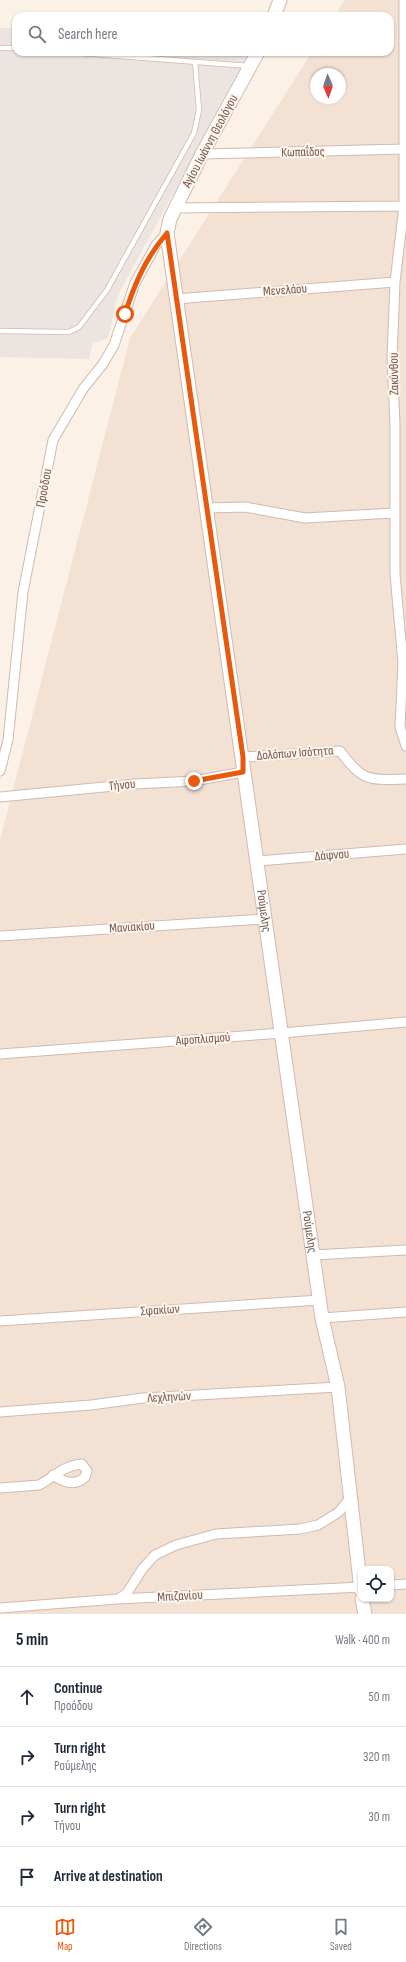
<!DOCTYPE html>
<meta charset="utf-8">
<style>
:root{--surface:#fff;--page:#f6f6f7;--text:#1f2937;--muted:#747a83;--line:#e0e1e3;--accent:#ea580c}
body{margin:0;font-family:"Sofia Sans Condensed",sans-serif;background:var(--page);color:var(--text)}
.controls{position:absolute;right:12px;bottom:12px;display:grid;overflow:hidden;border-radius:8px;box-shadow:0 1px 3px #0004}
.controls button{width:36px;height:36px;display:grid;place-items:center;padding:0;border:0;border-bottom:1px solid var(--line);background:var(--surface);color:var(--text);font:20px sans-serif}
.compass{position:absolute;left:310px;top:68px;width:36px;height:36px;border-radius:50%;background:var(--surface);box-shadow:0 1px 3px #0004;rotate:178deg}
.stop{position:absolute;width:12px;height:12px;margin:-9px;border:3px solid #ea580c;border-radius:50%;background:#fff}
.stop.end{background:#ea580c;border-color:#fff;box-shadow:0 1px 4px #0008}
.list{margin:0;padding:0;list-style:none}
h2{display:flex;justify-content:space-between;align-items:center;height:52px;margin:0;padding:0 16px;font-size:17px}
h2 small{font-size:13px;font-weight:400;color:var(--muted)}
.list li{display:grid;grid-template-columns:26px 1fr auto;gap:12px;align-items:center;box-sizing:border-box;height:60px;padding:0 16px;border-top:1px solid var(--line)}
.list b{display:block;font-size:15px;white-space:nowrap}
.list p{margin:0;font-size:13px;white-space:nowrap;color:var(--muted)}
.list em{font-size:13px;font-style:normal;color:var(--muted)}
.icon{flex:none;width:22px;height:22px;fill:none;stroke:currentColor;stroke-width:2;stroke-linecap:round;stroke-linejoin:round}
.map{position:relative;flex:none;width:406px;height:1614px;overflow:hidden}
.search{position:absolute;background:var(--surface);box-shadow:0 1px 3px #0004;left:12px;right:12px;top:12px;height:44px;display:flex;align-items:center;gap:10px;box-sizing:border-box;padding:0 14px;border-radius:12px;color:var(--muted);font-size:15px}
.sheet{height:292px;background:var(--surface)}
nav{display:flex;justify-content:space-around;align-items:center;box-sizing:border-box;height:56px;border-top:1px solid var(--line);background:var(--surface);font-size:11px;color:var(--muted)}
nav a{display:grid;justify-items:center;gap:2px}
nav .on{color:var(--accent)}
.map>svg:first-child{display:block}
</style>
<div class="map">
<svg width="406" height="1614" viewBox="0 0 406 1614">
<rect width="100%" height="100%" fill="#fbf1e6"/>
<path fill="#f3e2d4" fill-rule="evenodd" d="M345,0H406V1614H0V840L130,338L312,52H390V16H335ZM316,74H340V98H316ZM361,1569H391V1599H361Z"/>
<path fill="#ece4e0" d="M0,28H16V52H250L118,295L108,338L92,344L89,359L0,357Z"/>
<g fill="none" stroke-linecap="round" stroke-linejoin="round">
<g stroke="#cfbaaf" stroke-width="6">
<path id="lane" d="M0,48H16
M67,52L249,66
M0,331L69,332L79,327L107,290L194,133L199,110L195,62"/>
</g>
<g stroke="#cfbaaf" stroke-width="11">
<path id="street" d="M404,0V206L395,282L392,358L395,424V574L403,663L400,727L406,746
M202,154L404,149
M175,208L404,206
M175,299L395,282
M206,508L245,507L305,518L394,513
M243,757L340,751C363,782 368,780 406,779
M0,771L8,740L23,592L53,440L83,389L103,364L114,345L135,283L156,245L167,233
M0,797L135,784L194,781L243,772
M258,861L406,849
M0,936L265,919
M0,1054L282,1033L406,1022
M313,1255L406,1250
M322,1318L406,1312
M0,1321L320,1300
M0,1412L91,1405L143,1398L338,1387
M0,1488L39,1485C54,1477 64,1465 82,1464L87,1471L85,1477C75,1487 63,1482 53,1475
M391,1585L406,1584
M118,1599L127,1593L143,1568L155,1555L176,1545L216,1534L300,1529L318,1525L339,1512L350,1498
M0,1608L118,1599L361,1587"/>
</g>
<g stroke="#d1b9ad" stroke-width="15">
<g id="secondary">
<path d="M274,16L280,0"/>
<path id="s1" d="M258,52L202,154L170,219L167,233L322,1318L338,1387L361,1590"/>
<path d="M362,1599L365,1614"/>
</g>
</g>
<use href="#lane" stroke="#fff" stroke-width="4.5"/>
<use href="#street" stroke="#fff" stroke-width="9"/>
<use href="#secondary" stroke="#fff" stroke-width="13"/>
</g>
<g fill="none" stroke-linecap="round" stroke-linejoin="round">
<path stroke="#ea580c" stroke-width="5" d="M125,314C135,282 146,258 167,233L243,757V772L194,781"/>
</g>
<g text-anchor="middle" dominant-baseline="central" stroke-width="4" stroke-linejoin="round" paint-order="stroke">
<g font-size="13" fill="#74564c" stroke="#fef5ec">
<text transform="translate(210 141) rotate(-62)">Αγίου Ιωάννη Θεολόγου</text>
<text transform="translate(303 152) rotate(-1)">Κωπαΐδος</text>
<text transform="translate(285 290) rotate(-4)">Μενελάου</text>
<text transform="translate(394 374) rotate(-91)">Ζακύνθου</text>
<text transform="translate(44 488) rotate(-79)">Προόδου</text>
<text transform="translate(295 753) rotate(-4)">Δολόπων Ισότητα</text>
<text transform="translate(122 785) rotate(-5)">Τήνου</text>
<text transform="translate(332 855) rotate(-5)">Δάφνου</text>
<text stroke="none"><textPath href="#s1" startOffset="888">Ρούμελης</textPath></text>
<text transform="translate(132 927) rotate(-4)">Μανιακίου</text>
<text transform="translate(203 1039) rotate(-4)">Αφοπλισμού</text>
<text stroke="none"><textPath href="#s1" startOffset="1212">Ρούμελης</textPath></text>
<text transform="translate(160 1310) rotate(-4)">Σφακίων</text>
<text transform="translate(169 1397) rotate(-3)">Λεχληνών</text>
<text transform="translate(180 1596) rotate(-3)">Μπιζανίου</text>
</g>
</g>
</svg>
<div class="controls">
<button><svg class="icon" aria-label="locate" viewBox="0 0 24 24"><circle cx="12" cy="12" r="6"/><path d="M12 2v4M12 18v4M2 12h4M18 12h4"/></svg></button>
</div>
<svg class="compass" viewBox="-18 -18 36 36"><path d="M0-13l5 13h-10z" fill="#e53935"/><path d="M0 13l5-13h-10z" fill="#747a83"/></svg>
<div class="stop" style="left:125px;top:314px"></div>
<div class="stop end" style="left:194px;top:781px"></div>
<div class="search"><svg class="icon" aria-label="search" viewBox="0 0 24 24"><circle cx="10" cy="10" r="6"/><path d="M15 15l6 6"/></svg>Search here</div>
</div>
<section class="sheet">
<h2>5 min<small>Walk · 400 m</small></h2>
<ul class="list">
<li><svg class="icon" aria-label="ahead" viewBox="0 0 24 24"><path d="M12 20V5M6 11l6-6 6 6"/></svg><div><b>Continue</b><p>Προόδου</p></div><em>50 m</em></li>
<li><svg class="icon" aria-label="right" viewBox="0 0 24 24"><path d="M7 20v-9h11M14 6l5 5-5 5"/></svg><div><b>Turn right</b><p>Ρούμελης</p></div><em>320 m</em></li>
<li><svg class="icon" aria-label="right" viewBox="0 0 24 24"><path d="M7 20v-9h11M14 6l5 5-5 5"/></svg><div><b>Turn right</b><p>Τήνου</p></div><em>30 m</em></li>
<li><svg class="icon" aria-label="arrive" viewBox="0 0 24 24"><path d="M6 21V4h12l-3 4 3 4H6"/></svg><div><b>Arrive at destination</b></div></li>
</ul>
</section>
<nav>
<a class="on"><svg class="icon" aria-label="map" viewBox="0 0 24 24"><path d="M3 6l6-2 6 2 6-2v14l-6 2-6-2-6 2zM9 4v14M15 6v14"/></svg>Map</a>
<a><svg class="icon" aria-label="directions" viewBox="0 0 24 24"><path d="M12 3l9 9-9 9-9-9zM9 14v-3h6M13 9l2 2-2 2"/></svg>Directions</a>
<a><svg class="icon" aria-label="saved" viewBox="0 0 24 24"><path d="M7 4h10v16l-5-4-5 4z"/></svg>Saved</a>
</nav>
